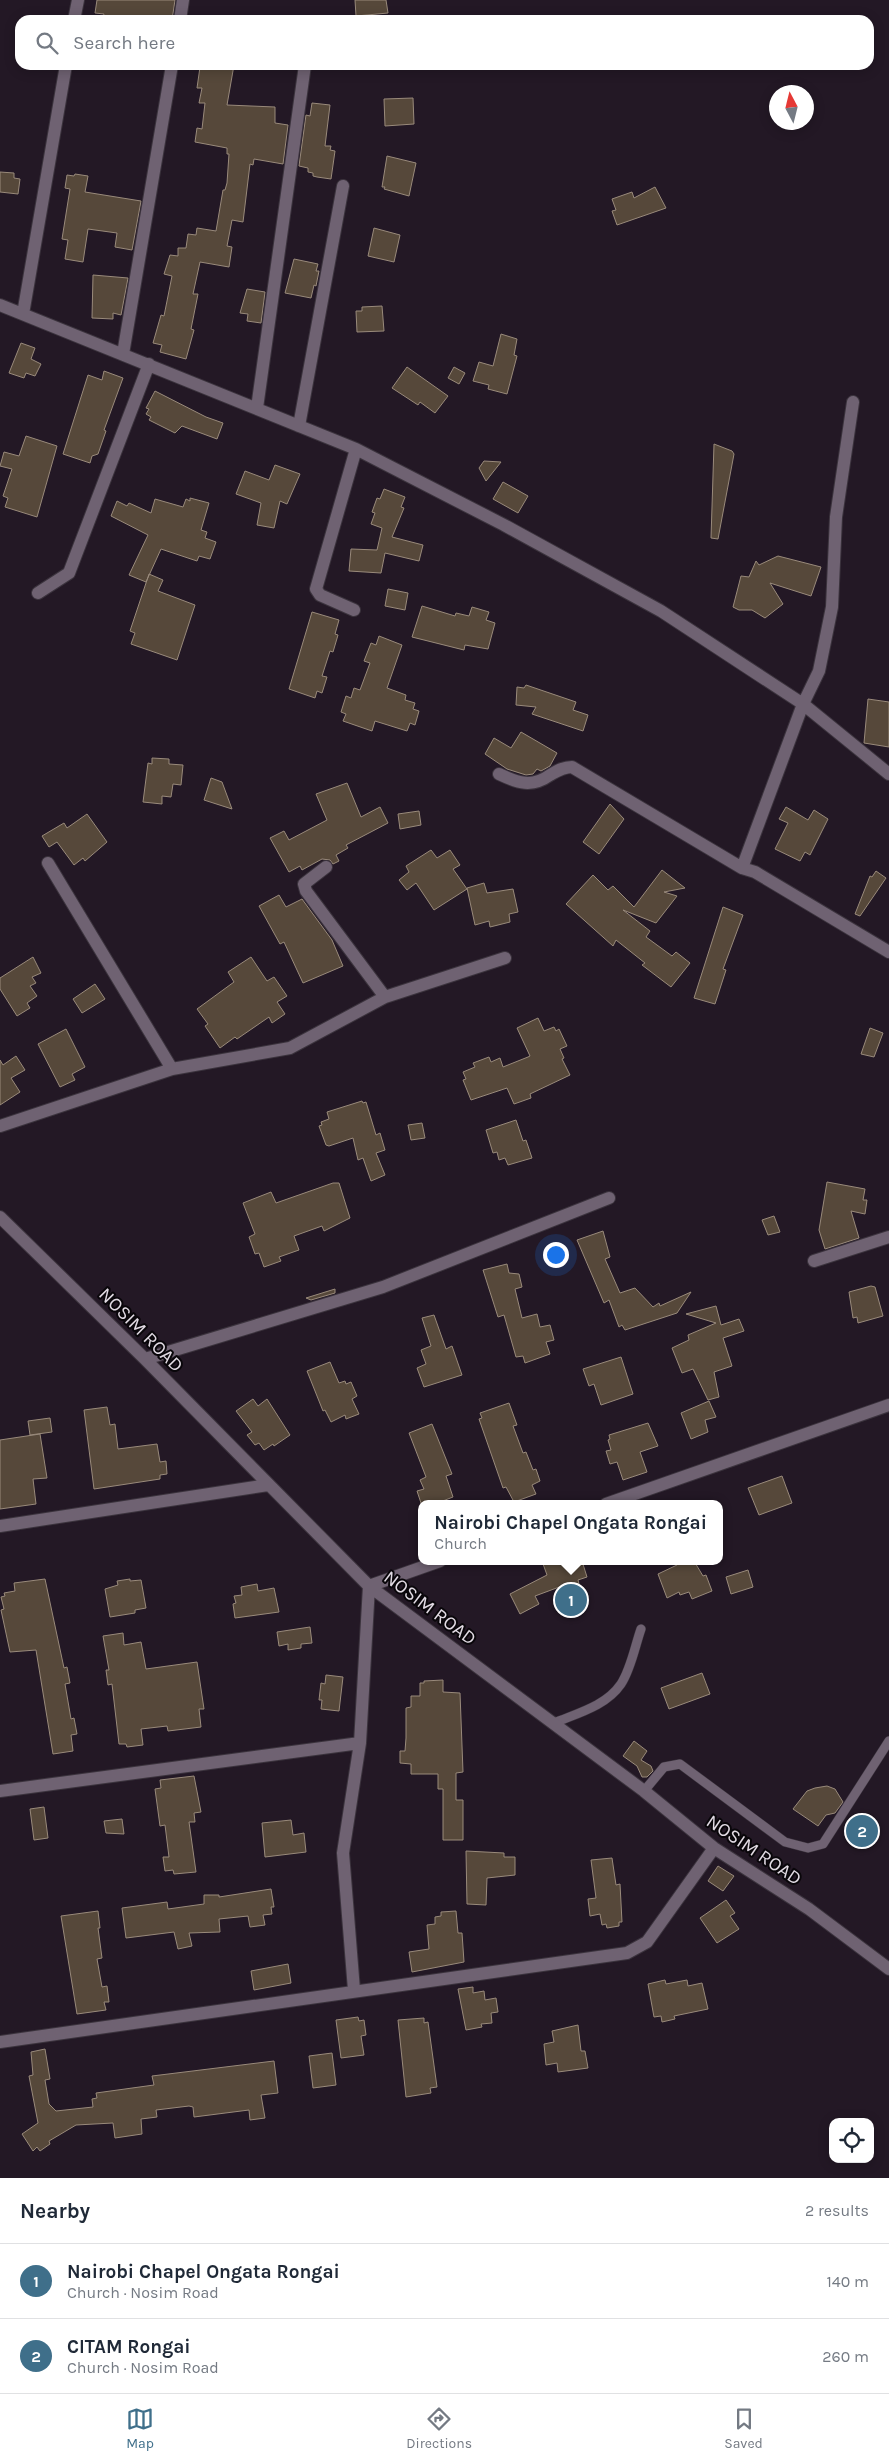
<!DOCTYPE html>
<meta charset="utf-8">
<style>
:root{--surface:#fff;--page:#f2f2f3;--text:#1f2937;--muted:#747a83;--line:#e0e1e3;--accent:#3f6f8a}
body{margin:0;font-family:Karla,sans-serif;background:var(--page);color:var(--text)}
.controls{position:absolute;right:15px;bottom:15px;display:grid;overflow:hidden;border-radius:10px;box-shadow:0 2px 12px #0003}
.controls button{width:45px;height:45px;display:grid;place-items:center;padding:0;border:0;border-bottom:1px solid var(--line);background:var(--surface);color:var(--text);font:25px sans-serif}
.compass{position:absolute;left:769px;top:85px;width:45px;height:45px;border-radius:50%;background:var(--surface);box-shadow:0 2px 12px #0003;rotate:353deg}
.you{position:absolute;left:555px;top:1254px;width:18px;height:18px;margin:-12px;border:4px solid #fff;border-radius:50%;background:#1a73e8;box-shadow:0 0 0 8px #1a73e833}
.badge{display:grid;place-items:center;width:32px;height:32px;border-radius:50%;background:var(--accent);color:#fff;font-size:16px;font-weight:700}
.pin{position:absolute;translate:-50% -50%;border:2px solid #fff;box-shadow:0 1px 5px #0006}
.popup{position:absolute;left:418px;top:1500px;width:305px;height:65px;box-sizing:border-box;display:grid;place-content:center;border-radius:10px;background:var(--surface);filter:drop-shadow(0 1px 4px #0005);font-size:16px;white-space:nowrap;color:var(--muted)}
.popup b{font-size:19px;color:var(--text)}
.popup::after{content:'';position:absolute;left:50%;top:100%;margin-left:-10px;border:10px solid transparent;border-top-color:var(--surface)}
.list{margin:0;padding:0;list-style:none}
h2{display:flex;justify-content:space-between;align-items:center;height:65px;margin:0;padding:0 20px;font-size:21px}
h2 small{font-size:16px;font-weight:400;color:var(--muted)}
.list li{display:grid;grid-template-columns:32px 1fr auto;gap:15px;align-items:center;box-sizing:border-box;height:75px;padding:0 20px;border-top:1px solid var(--line)}
.list b{display:block;font-size:19px;white-space:nowrap}
.list p{margin:0;font-size:16px;white-space:nowrap;color:var(--muted)}
.list em{font-size:16px;font-style:normal;color:var(--muted)}
.icon{flex:none;width:28px;height:28px;fill:none;stroke:currentColor;stroke-width:2;stroke-linecap:round;stroke-linejoin:round}
.map{position:relative;flex:none;width:889px;height:2178px;overflow:hidden}
.search{position:absolute;background:var(--surface);box-shadow:0 2px 12px #0003;left:15px;right:15px;top:15px;height:55px;display:flex;align-items:center;gap:12px;box-sizing:border-box;padding:0 18px;border-radius:15px;color:var(--muted);font-size:19px}
.sheet{height:215px;background:var(--surface)}
nav{display:flex;justify-content:space-around;align-items:center;box-sizing:border-box;height:70px;border-top:1px solid var(--line);background:var(--surface);font-size:14px;color:var(--muted)}
nav a{display:grid;justify-items:center;gap:2px}
nav .on{color:var(--accent)}
.map>svg:first-child{display:block}
</style>
<div class="map">
<svg width="889" height="2178" viewBox="0 0 889 2178">
<rect width="100%" height="100%" fill="#231825"/>
<path fill="#56483a" stroke="#998a7b" d="M97,0H175L172,20L122,16L121,20L103,18L104,14L95,13Z
M355,0H386L388,13L356,16Z
M211,65H234L227,105L275,107V123L288,125L283,164L254,159L253,165L250,164L243,222L232,220L227,246L232,247L229,267L200,262L193,294H198L191,329L194,330L186,359L160,352L162,345L153,343L161,315L164,316L172,276L164,274L170,255L178,256V248H186L188,234L196,235L197,228L216,231L223,190H225L227,183L229,154H227V148L195,142L197,128L202,129L205,103H199L202,88H197L200,67L211,69Z
M413,98L414,124L385,126L384,99Z
M312,103L330,105L325,146H331L330,150L335,151L331,179L317,177L313,176V173L308,172V168L299,166L306,115L310,116Z
M387,156L416,163L409,196L384,189L385,187H382Z
M0,172L14,173V178L20,179L18,194L0,192Z
M75,174L88,176L85,192L141,201L132,250L115,247L117,233L88,229L83,262L65,259L68,240L62,239L70,189L65,188L67,175L74,176Z
M655,187L666,208L617,225L612,211L616,210L612,199L632,192L634,198Z
M374,228L400,235L394,262L368,256Z
M294,259L318,264L316,271H319L316,286L314,285L311,298L285,293Z
M93,275L128,278L121,315L113,313V319L92,318Z
M247,289L265,292L261,323L247,321L248,314L240,313Z
M382,306L384,331L357,332L356,311H362V307Z
M501,334L517,339L514,355L517,356L507,394L488,389L489,385L473,381L479,362L493,366Z
M21,343L35,348L31,359L41,364L35,376L26,373L24,378L9,373Z
M407,367L448,396L435,413L420,402L418,405L392,388Z
M454,367L465,373L459,384L448,378Z
M104,371L123,378L104,430L106,431L98,454L92,456L90,463L63,454L88,375L102,380Z
M155,391L206,417L223,423L217,439L182,426L175,433L149,420L151,417L146,414L149,409L146,408Z
M26,436L57,446L37,517L5,507L8,498L3,496L12,469L0,466L4,452L19,456Z
M714,444L732,451L734,454L718,539L711,538Z
M484,461L501,462L486,481L479,468Z
M275,465L300,474L287,504L280,501L274,528L257,525L261,503L236,494L245,471L269,480Z
M503,482L528,496L518,513L493,499Z
M384,489L405,497L401,507L404,508L392,537L423,545L419,561L385,553L381,573L349,571L351,549L377,550L382,528L371,524L375,513L372,512L377,498L380,499Z
M190,498L209,503L201,530L207,532L205,538L216,542L210,559L199,556L197,561L161,549L146,582L129,575L148,535L111,516L117,501L127,506L129,503L151,513L155,499L183,507L186,499L190,501Z
M778,556L821,567L811,596L770,583L783,604L765,618L752,610H739L733,607L741,576L749,577L756,561L759,565Z
M149,574L163,580L158,591L195,605L177,660L131,644L135,633L130,631Z
M388,589L408,593L405,610L385,606Z
M422,606L455,616L456,613L469,616L472,607L489,612L486,620L495,623L488,649L465,645L464,650L412,637Z
M312,612L339,620L335,634L338,635L333,652L330,651L322,676L327,677L322,693L317,691L315,698L289,689Z
M379,636L402,645L387,688L406,695L405,700L415,703L413,709L419,711L415,725L410,723L407,731L375,721L372,731L343,721L346,714L341,712L346,696L351,698L354,688L360,690L370,663L364,661L371,643L376,645Z
M526,685L576,702L573,710L588,715L583,731L532,714L536,707L516,705L517,687L524,688Z
M868,699L889,702V747L864,743Z
M521,732L557,753L550,766L541,771L537,769L533,774L526,775L507,769L485,754L494,738L511,748Z
M152,758L169,759V764L183,765L181,785L173,784L171,797L162,796V804L143,802L148,763L152,764Z
M211,778L222,782L232,809L204,800Z
M347,783L361,817L380,807L388,823L346,845L348,848L336,855L339,861L333,864L330,860L322,859L302,870L300,866L289,872L270,838L284,831L289,840L327,820L316,794Z
M610,804L624,819L599,854L583,842Z
M786,807L808,820L814,810L828,819L810,855L805,852L800,861L775,849L788,823L779,819Z
M419,811L421,825L400,829L398,814Z
M87,814L107,842L85,861L83,858L74,865L57,842L49,847L42,836L64,823L67,828Z
M431,850L437,858L450,850L460,865L453,869L467,889L434,910L416,883L407,890L399,880L409,872L406,866Z
M662,870L685,888L664,892L677,896L656,923L623,910L650,931L646,937L672,956L676,952L690,963L671,987L642,965L645,963L616,940L613,946L566,904L593,875L608,890L613,886L634,907Z
M876,871L886,878L860,916L855,914L870,876L872,877Z
M484,883L487,893L513,889L518,912L509,914L510,922L490,927L489,921L475,925L467,888Z
M279,895L286,907L302,899L332,940L343,966L303,983L284,942L280,944L259,906Z
M723,907L743,915L723,969L726,970L715,1004L694,998Z
M33,957L41,973L32,977L36,983L30,986L37,996L27,1003L30,1008L17,1016L0,989V978Z
M251,957L267,981L274,977L287,996L277,1002L285,1014L272,1023L269,1017L237,1039L235,1037L220,1048L205,1026L208,1024L197,1009L234,982L228,972Z
M95,984L105,999L82,1013L73,999Z
M538,1018L544,1031L554,1027L556,1031L559,1029L567,1046L560,1049L564,1058L562,1059L570,1075L530,1094L531,1098L514,1104L507,1088L471,1100L463,1080L466,1079L463,1072L475,1067L473,1063L489,1057L491,1062L500,1058L503,1067L528,1057L530,1056L517,1028Z
M870,1028L883,1033L874,1057L861,1054Z
M66,1029L85,1067L72,1074L75,1080L60,1087L38,1044Z
M16,1056L25,1070L11,1078L20,1092L0,1105V1060L3,1065Z
M362,1101L363,1103L366,1102L376,1135L380,1133L385,1150L376,1153L385,1175L371,1181L363,1158L358,1160L353,1138L329,1146L326,1145L319,1126L322,1125L321,1122L329,1119L327,1112Z
M516,1120L523,1141L526,1140L532,1158L508,1165L505,1158L499,1160L497,1152L493,1153L486,1130Z
M422,1123L425,1138L411,1140L408,1125Z
M827,1182L865,1189L863,1200H867L865,1214L851,1211L859,1238L825,1249L819,1230Z
M333,1183H339L350,1218L324,1231L322,1226L294,1236L299,1250L279,1257L281,1261L264,1267L259,1253L255,1254L249,1237L255,1234L243,1203L271,1192L276,1203Z
M774,1216L780,1232L768,1235L762,1220Z
M603,1231L610,1257L605,1259L620,1293L635,1288L653,1307L659,1303L660,1306L691,1292L677,1313L625,1330L622,1325L619,1327L609,1300L604,1303L577,1240Z
M507,1264L509,1273L519,1274L522,1287L515,1289L522,1318L537,1314L540,1327L550,1325L554,1340L546,1342L550,1354L525,1363L523,1356L516,1357L504,1315L498,1317L483,1270Z
M871,1286L875,1287L883,1316L858,1323L857,1317L853,1318L849,1292Z
M335,1289V1293L311,1300L306,1298Z
M716,1306L721,1325L739,1319L744,1331L723,1338L732,1366L714,1372L719,1397L708,1400L693,1369L682,1373L672,1348L689,1340L688,1335L716,1323L686,1314Z
M434,1315L446,1349L452,1346L462,1375L424,1387L417,1368L426,1364L421,1350L431,1346L422,1318Z
M621,1357L633,1394L601,1405L594,1384L589,1386L583,1369Z
M330,1362L339,1383L345,1381L346,1384L351,1382L357,1396L352,1399L359,1414L346,1419L345,1415L331,1422L325,1410L323,1411L307,1371Z
M253,1399L258,1406L267,1399L290,1435L274,1446L273,1444L264,1450L259,1443L255,1445L247,1435L252,1432L236,1411Z
M709,1401L716,1417L705,1420L708,1432L691,1439L681,1413Z
M509,1403L517,1425L513,1426L523,1453L526,1452L533,1470L536,1469L540,1481L532,1485L536,1494L514,1502L506,1487L503,1488L479,1419L482,1418L480,1413Z
M107,1407L110,1425L115,1424L118,1449L157,1444L160,1462L166,1461L167,1474L160,1475V1479L94,1489L84,1410Z
M50,1418L52,1432L30,1435L28,1421Z
M648,1423L658,1446L640,1452L647,1472L623,1480L617,1462L610,1464L606,1451L611,1450L608,1440L610,1439L609,1435Z
M432,1424L452,1474L446,1476L453,1497L435,1504H422V1506L417,1491L424,1489L420,1480L426,1477L409,1433Z
M40,1434L47,1478L33,1479L36,1504L0,1509V1440Z
M782,1476L792,1503L759,1515L748,1488Z
M542,1561H582L587,1577L578,1580L580,1588L564,1593L562,1586L535,1596L539,1604L520,1614L510,1594L547,1575Z
M676,1561H694L703,1576L706,1575L712,1591L692,1599L689,1592L680,1595L679,1592L667,1598L658,1574L677,1565Z
M748,1570L753,1587L731,1594L726,1577Z
M45,1579L64,1668L67,1667L70,1683L65,1684L71,1719L74,1718L77,1734L71,1735L73,1751L53,1754L36,1650L10,1652L1,1610L4,1609L1,1597L5,1596L4,1593L15,1591L14,1583Z
M130,1579V1581L141,1580L146,1608L135,1610V1613L110,1617L105,1589L118,1585L117,1581Z
M257,1584L258,1591L274,1588L279,1612L235,1618L233,1604L236,1603L234,1596L242,1595L241,1587Z
M310,1627L312,1643L301,1644V1648L288,1650V1644L279,1646L277,1632Z
M123,1633L124,1645L141,1642L146,1669L197,1662L204,1709H199L201,1727L168,1731L167,1726L141,1729L143,1745L127,1747L126,1744H119L112,1684L108,1685L106,1670H109L103,1636Z
M702,1673L710,1694L669,1709L661,1688Z
M326,1675L343,1677L339,1711L321,1709L322,1700H319L321,1683L325,1684Z
M443,1680V1692L460,1693L463,1772L456,1773V1800H463V1840H443V1789H438V1774H411V1764L400,1763V1751H405L406,1738V1708L411,1707V1696H420V1683H424V1681Z
M634,1741L647,1751L641,1760L651,1766L653,1771L647,1777H642L637,1766L623,1756Z
M194,1776L201,1812L194,1813L195,1822H189L196,1872L174,1874L173,1870L165,1871L163,1857H169L165,1825L160,1826L155,1789L161,1788L160,1780Z
M827,1786L835,1789L843,1802L835,1813L826,1815L818,1826L793,1809L807,1791L815,1788Z
M44,1807L48,1838L34,1840L30,1809Z
M122,1819L124,1834L106,1833L104,1821Z
M291,1820L293,1835L304,1833L306,1852L265,1857L262,1823Z
M466,1851L504,1853V1857H515V1875L487,1878L486,1905L467,1904Z
M612,1858L616,1885L620,1884L622,1922H619V1926L607,1928L606,1924L602,1925L600,1914L590,1916L588,1899L596,1898L591,1860Z
M718,1866L734,1876L723,1891L708,1881Z
M271,1889L274,1907H271L272,1914L263,1915L265,1925L250,1927L248,1916L219,1919L220,1932L189,1933L192,1946L178,1949L174,1932L126,1938L122,1908L167,1902L168,1909L204,1904V1895H219V1897Z
M726,1900L735,1913L730,1916L739,1929L717,1943L700,1918Z
M98,1911L100,1928H98L102,1958L97,1959L102,1987L107,1986L109,2002H104L106,2010L77,2014L61,1916Z
M456,1911L458,1933H462L464,1962L412,1972L409,1952L429,1949L427,1925L435,1924V1917L441,1916V1912Z
M288,1964L291,1983L254,1990L251,1971Z
M665,1980L666,1984L687,1980L688,1986L702,1983L708,2009L674,2016L675,2019L662,2022L661,2016L654,2017L648,1984Z
M473,1987V1993L484,1991L485,2000L496,1998L498,2012L491,2013L492,2023L481,2024L482,2027L466,2030L458,1989Z
M358,2017L359,2021L364,2020L366,2035L361,2036L364,2055L341,2058L336,2020Z
M424,2018V2023L428,2022L437,2087L430,2088L431,2093L406,2097L398,2020Z
M578,2025L581,2051H585L588,2068L558,2072L557,2063L546,2065L544,2044L554,2042L552,2031Z
M45,2049L50,2079L45,2080L49,2104L56,2111L93,2107L92,2099L97,2098L96,2093L154,2085L152,2076L274,2061L278,2093L261,2095L265,2118L250,2120L249,2110L194,2117L193,2107L189,2106L156,2110L157,2117L141,2119L142,2134L115,2138L113,2123L76,2125L49,2141L50,2144L40,2151L37,2147L33,2151L22,2134L38,2123L29,2076L33,2075L31,2052Z
M332,2053L336,2085L313,2088L309,2056Z"/>
<g fill="none" stroke-linecap="round" stroke-linejoin="round">
<g stroke="#3b333d" stroke-width="10">
<path id="lane" d="M554,1723C578,1713 606,1706 621,1684C631,1669 635,1646 641,1629
M644,1791L664,1767L680,1764L785,1842L808,1848L823,1844L889,1741"/>
</g>
<g stroke="#3b333d" stroke-width="14">
<path id="street" d="M74,20L78,0
M180,20L183,0
M0,305L356,449L504,525L661,611L803,704L889,774
M23,314L66,65
M123,354L172,65
M853,402L836,517L832,607L819,671L803,704L742,868L755,872L889,952
M257,408L305,65
M299,426L343,186
M38,593L69,573L149,364
M354,610L320,595L316,589L356,449
M499,774C518,783 532,788 550,775C557,771 563,767 572,767L742,868
M48,863L172,1069
M326,867L304,884L306,891L385,997
M0,1126L172,1069L290,1048L385,997L505,958
M0,1217L145,1359L369,1586L644,1791L714,1848L809,1909L889,1969
M814,1261L889,1237
M145,1359L383,1287L609,1198
M606,1504L889,1405
M0,1526L268,1485
M0,1791L360,1743
M354,1990L343,1853L360,1743L369,1586L440,1561
M0,2042L627,1953L647,1942L714,1848"/>
</g>
<use href="#lane" stroke="#6f6272" stroke-width="9"/>
<use href="#street" stroke="#6f6272" stroke-width="12"/>
</g>
<g text-anchor="middle" dominant-baseline="central" stroke-width="4" stroke-linejoin="round" paint-order="stroke">
<g font-size="19" fill="#e2dbe4" stroke="#09060a">
<text transform="translate(141 1330) rotate(45)">NOSIM ROAD</text>
<text transform="translate(430 1608) rotate(37)">NOSIM ROAD</text>
<text transform="translate(754 1850) rotate(34)">NOSIM ROAD</text>
</g>
</g>
</svg>
<div class="controls">
<button><svg class="icon" aria-label="locate" viewBox="0 0 24 24"><circle cx="12" cy="12" r="6"/><path d="M12 2v4M12 18v4M2 12h4M18 12h4"/></svg></button>
</div>
<svg class="compass" viewBox="-18 -18 36 36"><path d="M0-13l5 13h-10z" fill="#e53935"/><path d="M0 13l5-13h-10z" fill="#747a83"/></svg>
<div class="you"></div>
<div class="pin badge" style="left:571px;top:1600px">1</div>
<div class="popup"><b>Nairobi Chapel Ongata Rongai</b>Church</div>
<div class="pin badge" style="left:862px;top:1831px">2</div>
<div class="search"><svg class="icon" aria-label="search" viewBox="0 0 24 24"><circle cx="10" cy="10" r="6"/><path d="M15 15l6 6"/></svg>Search here</div>
</div>
<section class="sheet">
<h2>Nearby<small>2 results</small></h2>
<ul class="list">
<li><span class="badge">1</span><div><b>Nairobi Chapel Ongata Rongai</b><p>Church · Nosim Road</p></div><em>140 m</em></li>
<li><span class="badge">2</span><div><b>CITAM Rongai</b><p>Church · Nosim Road</p></div><em>260 m</em></li>
</ul>
</section>
<nav>
<a class="on"><svg class="icon" aria-label="map" viewBox="0 0 24 24"><path d="M3 6l6-2 6 2 6-2v14l-6 2-6-2-6 2zM9 4v14M15 6v14"/></svg>Map</a>
<a><svg class="icon" aria-label="directions" viewBox="0 0 24 24"><path d="M12 3l9 9-9 9-9-9zM9 14v-3h6M13 9l2 2-2 2"/></svg>Directions</a>
<a><svg class="icon" aria-label="saved" viewBox="0 0 24 24"><path d="M7 4h10v16l-5-4-5 4z"/></svg>Saved</a>
</nav>
